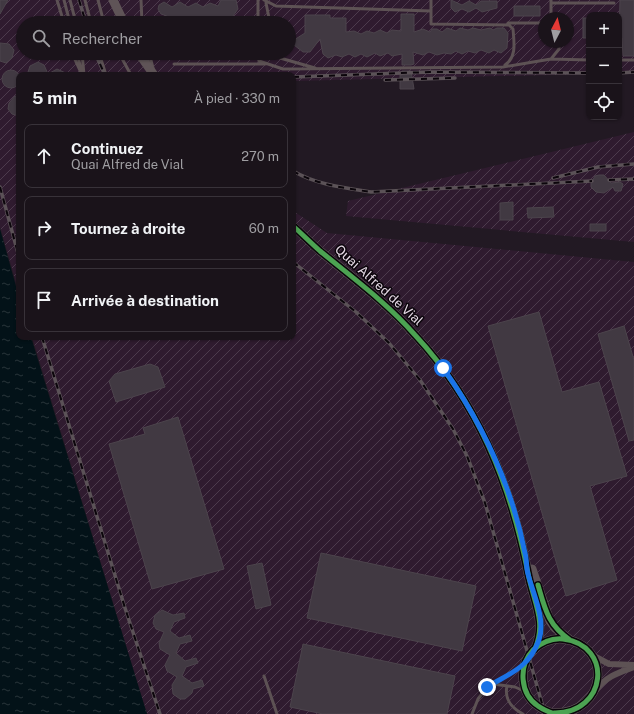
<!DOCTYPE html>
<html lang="fr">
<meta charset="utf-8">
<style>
:root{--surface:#1a131a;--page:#231c23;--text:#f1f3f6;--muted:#9f9ea2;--line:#383239}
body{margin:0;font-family:"Public Sans",sans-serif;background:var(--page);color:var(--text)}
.controls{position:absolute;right:12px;top:12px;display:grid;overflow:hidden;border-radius:8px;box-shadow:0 1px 3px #0004}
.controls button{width:36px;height:36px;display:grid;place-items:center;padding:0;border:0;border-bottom:1px solid var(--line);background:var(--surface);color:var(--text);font:20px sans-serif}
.compass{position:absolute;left:538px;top:12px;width:36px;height:36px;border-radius:50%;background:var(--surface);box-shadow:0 1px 3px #0004;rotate:7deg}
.stop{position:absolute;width:12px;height:12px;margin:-9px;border:3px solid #1a73e8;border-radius:50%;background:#fff}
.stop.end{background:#1a73e8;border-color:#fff;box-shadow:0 1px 4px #0008}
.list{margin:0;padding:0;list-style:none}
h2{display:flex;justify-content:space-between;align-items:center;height:52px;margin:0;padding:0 16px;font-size:17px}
h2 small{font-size:13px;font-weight:400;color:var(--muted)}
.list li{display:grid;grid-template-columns:26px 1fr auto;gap:12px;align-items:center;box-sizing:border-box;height:64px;margin:0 8px 8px;padding:0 8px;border:1px solid var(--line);border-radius:8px}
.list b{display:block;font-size:15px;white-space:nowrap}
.list p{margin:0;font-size:13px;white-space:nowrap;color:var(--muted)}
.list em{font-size:13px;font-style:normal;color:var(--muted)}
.icon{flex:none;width:22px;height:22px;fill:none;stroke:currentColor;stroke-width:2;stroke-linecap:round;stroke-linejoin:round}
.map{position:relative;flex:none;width:634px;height:714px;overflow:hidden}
.search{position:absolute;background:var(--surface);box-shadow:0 1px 3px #0004;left:16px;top:16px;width:280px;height:44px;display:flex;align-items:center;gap:10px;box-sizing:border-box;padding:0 14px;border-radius:22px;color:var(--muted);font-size:15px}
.panel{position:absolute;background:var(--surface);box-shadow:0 1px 3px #0004;left:16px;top:72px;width:280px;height:268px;border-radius:8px}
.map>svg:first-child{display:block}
</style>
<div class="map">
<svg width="634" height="714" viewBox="0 0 634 714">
<defs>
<pattern id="industrial-furrows" width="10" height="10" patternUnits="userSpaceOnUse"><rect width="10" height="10" fill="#2f1b2f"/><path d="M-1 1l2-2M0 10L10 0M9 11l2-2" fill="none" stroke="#4d3b4d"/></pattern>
<pattern id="water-ripples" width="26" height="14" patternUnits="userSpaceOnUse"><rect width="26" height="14" fill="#031218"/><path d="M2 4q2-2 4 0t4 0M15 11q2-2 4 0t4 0" fill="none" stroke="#283439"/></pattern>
</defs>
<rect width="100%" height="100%" fill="#221923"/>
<path fill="url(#industrial-furrows)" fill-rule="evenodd" d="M0,0H634V73L619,74V15H589V74L293,81V75H19V293L0,227ZM544,18H568V42H544ZM23,23H289V53H23Z
M634,132V242L346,216L348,201Z
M293,211L327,233L634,262V714H147L32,337H293Z"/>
<path fill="url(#water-ripples)" d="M0,229L19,297V337H31L147,714H0Z"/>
<path fill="#413942" stroke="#4c444c" d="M0,0H8L0,14Z
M221,0H236L238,9L233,16L241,23H165L167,16L161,14L158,9L159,5L164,2L172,7L180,2L188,7L196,3L203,7L210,3L218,6Z
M451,0L462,5L469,1L476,5L481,1H497V8L482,12L476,8L469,12L462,9L455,12L451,8Z
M620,0H634V56H623L622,38H619Z
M514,6H540V16H514Z
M401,14H414V32L423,29L430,32L432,29H437L442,32L447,28L456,31L460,28L468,30L473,28L481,30L490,28L493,30L497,28H504L508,33L507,48L501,53L494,50L489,53L481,50L475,53L468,51L462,54L456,51L451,54L444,53L437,55L429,52L423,55L413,52L414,64L411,65H402V54L392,56L388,53L380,56L375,53L367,57L361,54L355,57L349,54L342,57L336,55L328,58L323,54L320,39L310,52H303L294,45L289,52V33L294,40L305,33V15H330V18H346V32L354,31L361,34L367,31L374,33L380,30L387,33L392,30L401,31Z
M583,18H589V38H583Z
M0,43L9,44L14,50L12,58L6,63L0,61Z
M38,62L44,65L48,74L57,69L70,75H27L30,66Z
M2 79a9 9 0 1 1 18 0a9 9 0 1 1-18 0Z
M402,71H411L414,89H400V75H402Z
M15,96L19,97V116L12,114L8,109L9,103Z
M599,175H604L611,183L620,182L623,184L621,191H615L613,187L604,193L596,192L591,187V183L595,176Z
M513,202V220H500V203Z
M553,207L554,217L528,218L527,208Z
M590,224H606V231H590Z
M539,312L562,392L599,382L627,476L590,486L617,580L566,596L488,326Z
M624,326L634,360V440L629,441L598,334Z
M150,364L158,367L165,387L116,402L109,381L115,374Z
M178,417L224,569L152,589L109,444L145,434L143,428Z
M321,553L476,586L462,651L307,618Z
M262,563L271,605L256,609L247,566Z
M162,610L173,615L184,613L185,618L174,622L170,631L179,638L190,635L192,641L180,644L176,653L185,661L196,658L198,663L186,667L182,676L192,683L202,680L204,686L193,689L192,693L185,699H180L173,694L172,685L177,677L167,671L165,665L170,655L160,649L159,643L164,632L156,629L153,623L155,615Z
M303,644L455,676L447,714H323L290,707Z"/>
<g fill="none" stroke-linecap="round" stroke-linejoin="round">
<path stroke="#5d5254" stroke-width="3" d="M57,0L64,23
M64,0L70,23
M70,0L76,23
M85,0L91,23
M98,0L104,23
M141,0L142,23
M264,0L276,6L431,11
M431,0V24L509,25L513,29C514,42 517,57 505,65
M266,3L270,23
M551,3H614
M551,18V0
M258,23V0
M508,23H544
M72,53L82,75
M77,53L82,73
M82,53L84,75
M99,53L106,75
M119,53L131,75
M149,53L153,68
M258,53L259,61L283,69L503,67L551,59L559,49V42
M277,53L280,58L315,68
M551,59L589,60
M619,60H634
M174,64H265
M264,676L277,714
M492,684L515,687L524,691
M507,686C504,700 512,708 523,714
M472,714L478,699L487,687L521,667"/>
<path stroke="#5d5254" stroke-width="6" d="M594,656L609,664L634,665
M596,690C607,676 618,673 634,667"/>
<path stroke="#5f5457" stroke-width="9" d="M113,0L124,23
M140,55L154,75
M293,226C302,234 311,243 320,251C353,278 387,303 415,335C478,403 510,483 528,573C533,601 547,621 535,649
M532,569L550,621L555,628L569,639
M554,713C607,714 614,645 563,639C552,638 541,643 533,650C518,666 520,694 538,706C543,710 549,712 555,714"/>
<g stroke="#5b5257" stroke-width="3.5">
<path id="rail" d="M79,0L86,23
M95,53L105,75
M619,73L634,72
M293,77L430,72L589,73
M385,80L455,78
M293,171C317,185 345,188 371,192L592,181
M553,178L598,167L634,164
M609,180L634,179
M0,187L19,257
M293,262L356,312L389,343L420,380L453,429L467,456L485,503L545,714
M42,337L125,608L160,714"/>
</g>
<use href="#rail" stroke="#0b050b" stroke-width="2" stroke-dasharray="6" stroke-linecap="butt"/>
<g stroke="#0b050b" stroke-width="8">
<path id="cycleway" d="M293,226C302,234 311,243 320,251C353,278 387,303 415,335C478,403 510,483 528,573C533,601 547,621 535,649
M538,585C545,609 548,625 570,640
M554,713C607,714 614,645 563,639C552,638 541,643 533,650C518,666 520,694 538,706C543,710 549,712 555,714"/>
</g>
<use href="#cycleway" stroke="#4ca352" stroke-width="5"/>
</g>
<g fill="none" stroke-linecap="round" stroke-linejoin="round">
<path stroke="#1a73e8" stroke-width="5" d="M443,368C482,423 512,487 525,553C527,560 526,567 528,574C533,594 546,619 539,640C528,669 510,673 487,687"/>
</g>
<g text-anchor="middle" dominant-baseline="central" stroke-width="3" stroke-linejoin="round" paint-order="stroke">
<g font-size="13" fill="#e3d7e3" stroke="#0b050b">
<text transform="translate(379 285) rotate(42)">Quai Alfred de Vial</text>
</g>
</g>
</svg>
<div class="controls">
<button>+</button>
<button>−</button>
<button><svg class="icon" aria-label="locate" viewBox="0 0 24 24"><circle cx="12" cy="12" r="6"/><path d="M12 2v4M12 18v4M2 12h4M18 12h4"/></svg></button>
</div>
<svg class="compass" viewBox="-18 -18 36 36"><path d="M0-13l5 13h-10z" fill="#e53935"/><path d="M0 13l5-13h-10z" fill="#9f9ea2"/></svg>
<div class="stop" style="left:443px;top:368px"></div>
<div class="stop end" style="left:487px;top:687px"></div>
<div class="search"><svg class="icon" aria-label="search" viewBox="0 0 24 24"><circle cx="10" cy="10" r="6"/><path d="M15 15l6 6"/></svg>Rechercher</div>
<section class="panel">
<h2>5 min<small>À pied · 330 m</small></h2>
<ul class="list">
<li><svg class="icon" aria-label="ahead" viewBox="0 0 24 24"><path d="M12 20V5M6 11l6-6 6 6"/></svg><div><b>Continuez</b><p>Quai Alfred de Vial</p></div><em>270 m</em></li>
<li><svg class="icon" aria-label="right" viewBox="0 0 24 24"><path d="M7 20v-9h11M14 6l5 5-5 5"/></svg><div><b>Tournez à droite</b></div><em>60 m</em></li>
<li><svg class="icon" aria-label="arrive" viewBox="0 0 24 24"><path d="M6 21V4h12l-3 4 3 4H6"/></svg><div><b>Arrivée à destination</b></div></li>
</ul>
</section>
</div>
